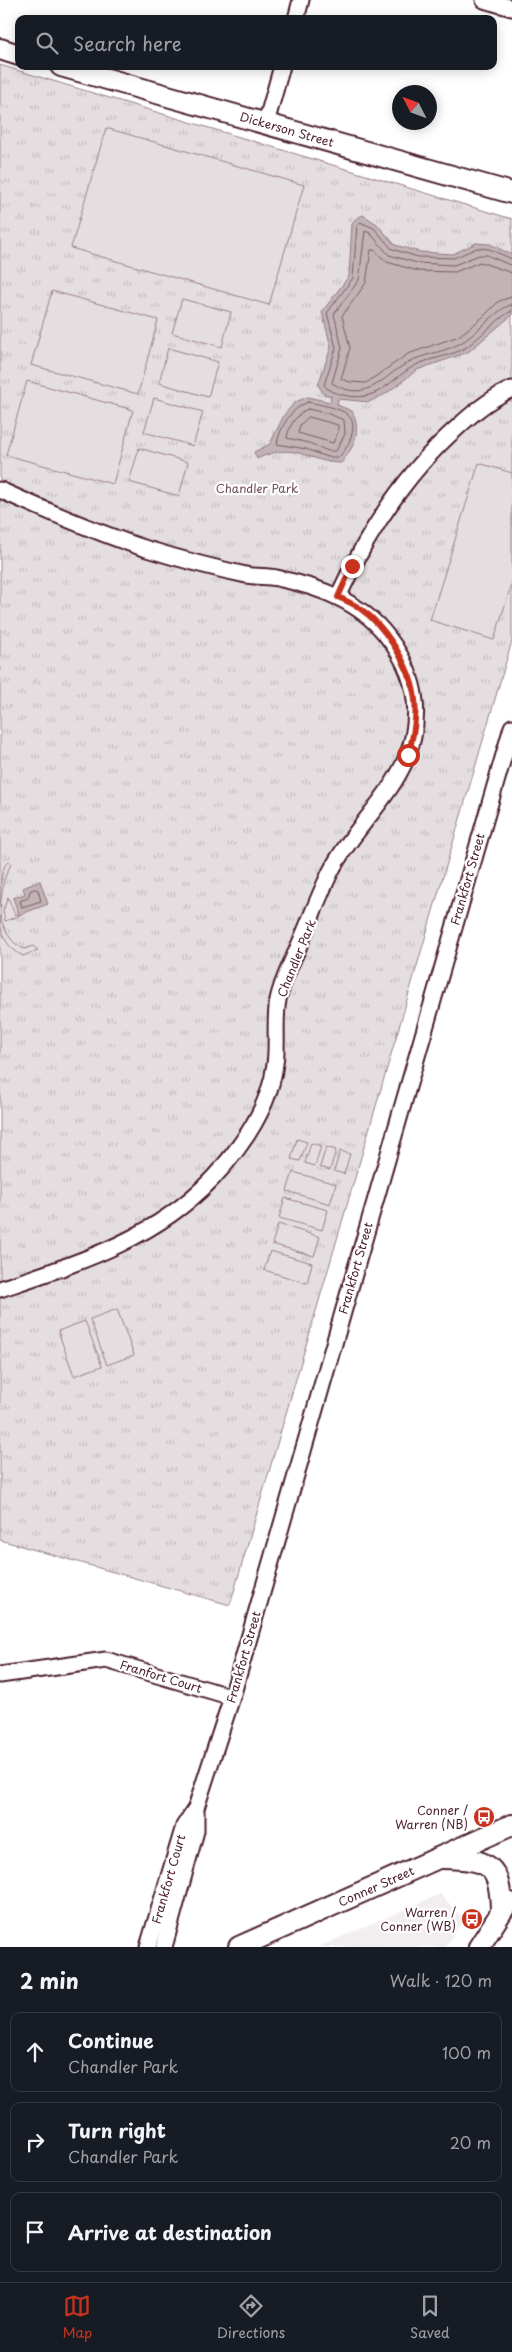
<!DOCTYPE html>
<meta charset="utf-8">
<style>
:root{--surface:#171b24;--page:#242831;--text:#f1f3f6;--muted:#9ea1a6;--line:#363941;--accent:#c8321e}
body{margin:0;font-family:"Playpen Sans",sans-serif;background:var(--page);color:var(--text)}
.compass{position:absolute;left:392px;top:85px;width:45px;height:45px;border-radius:50%;background:var(--surface);box-shadow:0 2px 12px #0003;rotate:312deg}
.stop{position:absolute;width:15px;height:15px;margin:-11px;border:4px solid #c8321e;border-radius:50%;background:#fff}
.stop.end{background:#c8321e;border-color:#fff;box-shadow:0 1px 5px #0008}
.list{margin:0;padding:0;list-style:none}
h2{display:flex;justify-content:space-between;align-items:center;height:65px;margin:0;padding:0 20px;font-size:21px}
h2 small{font-size:16px;font-weight:400;color:var(--muted)}
.list li{display:grid;grid-template-columns:32px 1fr auto;gap:15px;align-items:center;box-sizing:border-box;height:80px;margin:0 10px 10px;padding:0 10px;border:1px solid var(--line);border-radius:10px}
.list b{display:block;font-size:19px;white-space:nowrap}
.list p{margin:0;font-size:16px;white-space:nowrap;color:var(--muted)}
.list em{font-size:16px;font-style:normal;color:var(--muted)}
.icon{flex:none;width:28px;height:28px;fill:none;stroke:currentColor;stroke-width:2;stroke-linecap:round;stroke-linejoin:round}
.map{position:relative;flex:none;width:512px;height:1947px;overflow:hidden}
.search{position:absolute;background:var(--surface);box-shadow:0 2px 12px #0003;left:15px;right:15px;top:15px;height:55px;display:flex;align-items:center;gap:12px;box-sizing:border-box;padding:0 18px;border-radius:10px;color:var(--muted);font-size:19px}
.sheet{height:335px;background:var(--surface)}
nav{display:flex;justify-content:space-around;align-items:center;box-sizing:border-box;height:70px;border-top:1px solid var(--line);background:var(--surface);font-size:14px;color:var(--muted)}
nav a{display:grid;justify-items:center;gap:2px}
nav .on{color:var(--accent)}
.map>svg:first-child{display:block}
</style>
<div class="map">
<svg width="512" height="1947" viewBox="0 0 512 1947">
<defs>
<pattern id="grass-tufts" width="24" height="20" patternUnits="userSpaceOnUse" patternTransform="scale(1.25)"><rect width="24" height="20" fill="#e5dee0"/><path d="M3 7l-1-3M5 7V3M7 7l1-3M15 17l-1-3M17 17v-4M19 17l1-3" fill="none" stroke="#c6bec0"/></pattern>
</defs>
<rect width="100%" height="100%" fill="#fff"/>
<filter id="ink" filterUnits="userSpaceOnUse"><feTurbulence type="fractalNoise" baseFrequency=".02" numOctaves="2"/><feDisplacementMap in="SourceGraphic" scale="10" xChannelSelector="R" yChannelSelector="G"/><feConvolveMatrix kernelMatrix="1 2 1 2 8 2 1 2 1" color-interpolation-filters="sRGB"/></filter>
<g filter="url(#ink)">
<path fill="#f2eeef" d="M440,1894L464,1919L445,1947H318Z"/>
<path fill="url(#grass-tufts)" stroke="#987e86" d="M0,65L512,219V641L230,1605L0,1540Z"/>
<path fill="#e5dee0" stroke="#987e86" d="M106,128L304,185L269,305L71,248Z
M52,291L158,320L138,394L31,365Z
M182,299L231,312L222,347L172,333Z
M168,348L218,362L208,397L159,383Z
M27,381L133,410L113,484L6,455Z
M154,398L203,412L193,446L144,432Z
M139,448L188,462L179,496L129,482Z
M479,463L512,473V583L494,640L430,620Z
M9,861L11,864L4,879L0,908C0,895 0,866 9,861Z
M8,897L15,915L18,914L19,916L5,921L3,911Z
M0,916C4,929 11,945 25,949L33,946L38,950L23,956C6,947 0,934 0,916Z
M297,1139L307,1142L300,1161L291,1159Z
M311,1143L321,1146L315,1166L305,1163Z
M326,1147L336,1150L330,1170L320,1167Z
M340,1151L350,1154L344,1174L334,1171Z
M293,1172L336,1184L330,1204L287,1191Z
M285,1198L328,1210L322,1230L279,1218Z
M278,1224L320,1237L314,1256L272,1244Z
M270,1251L312,1263L307,1283L264,1270Z
M117,1309L134,1355L107,1365L90,1319Z
M85,1321L102,1366L74,1376L58,1331Z"/>
<path fill="#c1b3b6" stroke="#91787e" d="M363,215L377,224L395,245L420,252L453,254L476,243L490,244L512,255V315L468,352L417,370L387,393L369,402L338,399L337,405L352,411C362,430 354,448 341,463C305,462 296,440 257,459L254,452L270,444L284,415L295,402L308,397L330,402L331,396L324,394L318,385L331,347L322,312L349,276L352,224L357,218Z
M40,881L48,904L19,915L13,898L25,894L23,888Z"/>
<g fill="none" stroke-linecap="round" stroke-linejoin="round">
<path stroke="#7a5a63" stroke-width="1" d="M512,259L489,249L477,248L454,258L418,257L392,249L374,228L360,222L357,226L353,278L327,313L336,348L324,385C329,392 336,393 343,395C378,403 388,381 414,366C430,357 453,357 468,346C476,340 506,312 512,311
M512,266L487,255H479L454,265L417,263L389,255L370,233L365,231L359,280L334,314L342,348L332,383C369,406 384,373 413,360C429,353 449,351 464,341C476,334 501,305 512,305
M512,273L480,262L455,272L418,271L387,262L374,250H371L366,283L342,316L350,348L341,379L350,382L366,383L408,354L459,336L482,318L499,301L512,297
M308,402C318,404 341,408 348,415C360,426 347,449 339,457H327L306,449L277,444C280,427 291,408 308,402Z
M308,409L329,414L344,420L345,434L336,451H328L309,443L287,438C288,427 297,413 308,409Z
M309,417L338,425V432L333,443L298,433L300,425Z
M35,889L38,890L41,901L22,907L20,901L28,898L30,891Z"/>
<g stroke="#4a1f2b" stroke-width="19">
<path id="street" d="M484,0L512,8
M296,19L301,0
M266,123L282,66
M0,490C49,512 97,533 147,549C180,559 213,568 246,575C256,577 267,576 277,578C319,587 360,601 387,636C410,665 421,700 413,737C402,789 355,824 331,871C320,893 311,918 301,941C293,960 282,980 278,1000C274,1021 278,1043 275,1064C270,1107 241,1148 212,1179C154,1240 77,1263 0,1289
M338,597C367,533 405,473 459,426C475,411 491,398 512,389
M0,1675L106,1660L232,1697
M196,1808L232,1697L512,727
M148,1947L184,1826L196,1808V1831L164,1947"/>
</g>
<g stroke="#4a1f2b" stroke-width="24">
<path id="secondary" d="M0,49L19,55
M61,66L512,193
M442,1858C489,1859 501,1864 501,1913
M239,1947L512,1825
M479,1947L508,1902"/>
</g>
<use href="#street" stroke="#fff" stroke-width="15"/>
<use href="#secondary" stroke="#fff" stroke-width="20"/>
</g>
</g>
<g fill="none" stroke-linecap="round" stroke-linejoin="round" filter="url(#ink)">
<path stroke="#c8321e" stroke-width="6" d="M352,566L338,597C346,601 355,604 362,610C374,618 385,632 393,644C418,683 421,710 408,755"/>
</g>
<defs>
<g id="bus-disc" transform="scale(1.125)"><circle r="9.5" fill="#c8321e" stroke="#fff"/><path d="M-5-6H5V4H4V6H2V4H-2V6H-4V4H-5ZM-3.5-4V0h7V-4ZM-3.5 1.2v1.5H-2V1.2ZM2 1.2v1.5H3.5V1.2Z" fill="#fff"/></g>
</defs>
<g fill-rule="evenodd">
<use href="#bus-disc" x="484" y="1817"/>
<use href="#bus-disc" x="472" y="1919"/>
</g>
<g text-anchor="middle" dominant-baseline="central" stroke-width="4.5" stroke-linejoin="round" paint-order="stroke">
<g font-size="12" fill="#4a1f2b" stroke="#fff">
<text transform="translate(287 129) rotate(16)">Dickerson Street</text>
<text transform="translate(467 879) rotate(-74)">Frankfort Street</text>
<text transform="translate(296 958) rotate(-68)">Chandler Park</text>
<text transform="translate(355 1268) rotate(-74)">Frankfort Street</text>
<text transform="translate(243 1657) rotate(-74)">Frankfort Street</text>
<text transform="translate(161 1676) rotate(17)">Franfort Court</text>
<text transform="translate(168 1879) rotate(-74)">Frankfort Court</text>
<text transform="translate(376 1886) rotate(-24)">Conner Street</text>
</g>
<g font-size="12" fill="#714f58" stroke="#fff">
<text x="257" y="488">Chandler Park</text>
</g>
<g font-size="12" fill="#4a1f2b" stroke="#fff" text-anchor="end">
<text x="468" y="1810">Conner /<tspan x="468" dy="14">Warren (NB)</tspan></text>
<text x="456" y="1912">Warren /<tspan x="456" dy="14">Conner (WB)</tspan></text>
</g>
</g>
</svg>
<svg class="compass" viewBox="-18 -18 36 36"><path d="M0-13l5 13h-10z" fill="#e53935"/><path d="M0 13l5-13h-10z" fill="#9ea1a6"/></svg>
<div class="stop" style="left:408px;top:755px"></div>
<div class="stop end" style="left:352px;top:566px"></div>
<div class="search"><svg class="icon" aria-label="search" viewBox="0 0 24 24"><circle cx="10" cy="10" r="6"/><path d="M15 15l6 6"/></svg>Search here</div>
</div>
<section class="sheet">
<h2>2 min<small>Walk · 120 m</small></h2>
<ul class="list">
<li><svg class="icon" aria-label="ahead" viewBox="0 0 24 24"><path d="M12 20V5M6 11l6-6 6 6"/></svg><div><b>Continue</b><p>Chandler Park</p></div><em>100 m</em></li>
<li><svg class="icon" aria-label="right" viewBox="0 0 24 24"><path d="M7 20v-9h11M14 6l5 5-5 5"/></svg><div><b>Turn right</b><p>Chandler Park</p></div><em>20 m</em></li>
<li><svg class="icon" aria-label="arrive" viewBox="0 0 24 24"><path d="M6 21V4h12l-3 4 3 4H6"/></svg><div><b>Arrive at destination</b></div></li>
</ul>
</section>
<nav>
<a class="on"><svg class="icon" aria-label="map" viewBox="0 0 24 24"><path d="M3 6l6-2 6 2 6-2v14l-6 2-6-2-6 2zM9 4v14M15 6v14"/></svg>Map</a>
<a><svg class="icon" aria-label="directions" viewBox="0 0 24 24"><path d="M12 3l9 9-9 9-9-9zM9 14v-3h6M13 9l2 2-2 2"/></svg>Directions</a>
<a><svg class="icon" aria-label="saved" viewBox="0 0 24 24"><path d="M7 4h10v16l-5-4-5 4z"/></svg>Saved</a>
</nav>
